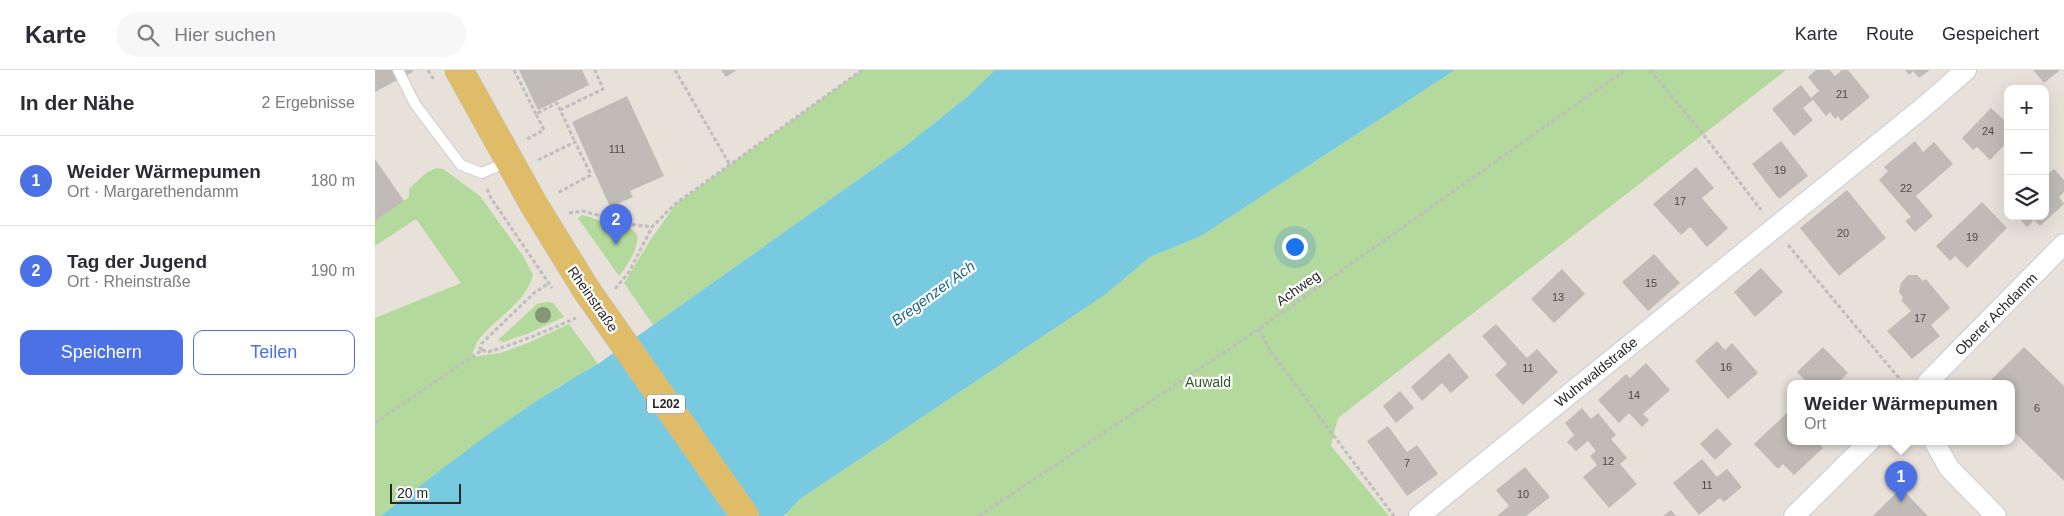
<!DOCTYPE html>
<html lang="de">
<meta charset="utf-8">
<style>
:root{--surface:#fff;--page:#f7f7f7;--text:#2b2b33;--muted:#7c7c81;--line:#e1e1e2;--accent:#4b71e4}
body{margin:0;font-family:Helvetica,sans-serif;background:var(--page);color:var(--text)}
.controls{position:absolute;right:15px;top:15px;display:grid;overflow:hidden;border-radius:10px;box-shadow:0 5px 20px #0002}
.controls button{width:45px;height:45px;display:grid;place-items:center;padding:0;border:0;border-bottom:1px solid var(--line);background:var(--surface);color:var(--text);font:25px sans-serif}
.scale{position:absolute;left:15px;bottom:12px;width:71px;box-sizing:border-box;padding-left:5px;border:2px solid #272727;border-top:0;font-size:14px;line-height:18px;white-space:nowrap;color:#272727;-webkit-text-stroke:4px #fff;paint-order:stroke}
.you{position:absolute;left:919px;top:176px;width:18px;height:18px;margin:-12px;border:4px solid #fff;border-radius:50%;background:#1a73e8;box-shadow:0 0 0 8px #1a73e833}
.badge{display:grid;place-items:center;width:32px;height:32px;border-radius:50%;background:var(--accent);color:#fff;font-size:16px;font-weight:700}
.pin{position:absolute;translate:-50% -41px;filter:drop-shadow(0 1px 2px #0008)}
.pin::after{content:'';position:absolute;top:26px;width:18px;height:15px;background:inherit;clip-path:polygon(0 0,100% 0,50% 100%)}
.popup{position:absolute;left:1412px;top:310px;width:228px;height:65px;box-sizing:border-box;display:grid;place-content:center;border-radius:10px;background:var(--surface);filter:drop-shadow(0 1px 4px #0005);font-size:16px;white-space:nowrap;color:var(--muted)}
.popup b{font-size:19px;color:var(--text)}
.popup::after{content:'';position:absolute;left:50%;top:100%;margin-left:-10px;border:10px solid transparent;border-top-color:var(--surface)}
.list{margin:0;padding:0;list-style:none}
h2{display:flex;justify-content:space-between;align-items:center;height:65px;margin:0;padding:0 20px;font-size:21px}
h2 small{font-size:16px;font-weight:400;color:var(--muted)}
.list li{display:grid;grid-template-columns:32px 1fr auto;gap:15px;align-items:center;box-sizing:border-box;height:90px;padding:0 20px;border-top:1px solid var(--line)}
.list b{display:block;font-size:19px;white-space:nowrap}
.list p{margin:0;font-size:16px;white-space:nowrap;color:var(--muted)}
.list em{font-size:16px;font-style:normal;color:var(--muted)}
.actions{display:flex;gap:10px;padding:15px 20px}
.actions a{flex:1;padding:11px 0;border:1px solid var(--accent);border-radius:10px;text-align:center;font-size:18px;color:var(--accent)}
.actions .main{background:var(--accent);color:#fff}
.icon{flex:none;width:28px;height:28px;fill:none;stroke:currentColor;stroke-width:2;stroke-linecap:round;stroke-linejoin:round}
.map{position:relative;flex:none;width:1689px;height:446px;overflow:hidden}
header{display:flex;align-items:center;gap:30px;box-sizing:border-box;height:70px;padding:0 25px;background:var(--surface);border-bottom:1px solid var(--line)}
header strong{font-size:24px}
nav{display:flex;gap:28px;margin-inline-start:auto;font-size:18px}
.search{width:350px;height:45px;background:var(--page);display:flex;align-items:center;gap:12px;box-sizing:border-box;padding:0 18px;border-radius:28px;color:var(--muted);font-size:19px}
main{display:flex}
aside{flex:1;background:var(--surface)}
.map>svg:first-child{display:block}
</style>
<header>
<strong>Karte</strong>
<div class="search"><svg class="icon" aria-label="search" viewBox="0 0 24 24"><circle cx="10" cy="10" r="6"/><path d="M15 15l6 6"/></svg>Hier suchen</div>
<nav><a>Karte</a><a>Route</a><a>Gespeichert</a></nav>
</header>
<main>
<aside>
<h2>In der Nähe<small>2 Ergebnisse</small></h2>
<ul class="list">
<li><span class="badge">1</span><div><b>Weider Wärmepumen</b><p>Ort · Margarethendamm</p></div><em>180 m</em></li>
<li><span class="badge">2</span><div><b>Tag der Jugend</b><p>Ort · Rheinstraße</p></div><em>190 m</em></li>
</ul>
<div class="actions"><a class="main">Speichern</a><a>Teilen</a></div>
</aside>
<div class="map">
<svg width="1689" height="446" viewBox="0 0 1689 446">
<rect width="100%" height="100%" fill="#e8e1da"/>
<path fill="#b4d99c" d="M487,0H620L592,27L528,78L278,255L249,213L276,169L301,134Z
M1080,0H1411L963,348L956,376L1014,446H412L411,444L425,429L731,224L775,187L826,166Z
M61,98L68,99L105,126L148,186L158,205C150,235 118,249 102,272C100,277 98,282 96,287L126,283L155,272L194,254L223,294L184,316L6,446H0V248L86,213L41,149L0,176V151L34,127V119L51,103Z
M207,145C217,147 227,152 237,155C244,157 253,156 259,161C270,169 251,198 244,206L203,148Z
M171,232L178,233L189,247L152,264L128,272L123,270L162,234Z"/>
<path fill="#77cadf" d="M620,0H1080L826,166L775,187L731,224L425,429L409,446H6C76,392 146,336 223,294L528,78L592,27Z"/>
<path fill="#c0bbb6" d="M0,0H37L38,2L0,22Z
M144,0H207L214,15L163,40Z
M346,0H362L351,7Z
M1441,0H1455L1460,6L1467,0H1473L1495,27L1466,51L1463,46L1460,49L1455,42L1451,46L1438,30L1428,38L1438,50L1419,66L1397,39L1426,15L1436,28L1444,21L1433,7Z
M1530,0H1555L1544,8L1538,1L1534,5Z
M1658,0H1685L1669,13Z
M252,26L289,106L255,121L258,127L235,137L197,52Z
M1616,38L1633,54V71L1615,90L1602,77L1598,80L1587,68Z
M1406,71L1433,106L1404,129L1377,94Z
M1540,71L1548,82L1559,72L1578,94L1541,126L1558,146L1540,162L1530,151L1536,147L1504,110L1513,101L1509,97Z
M0,89L29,131L0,151Z
M1321,97L1339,118L1327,128L1353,158L1332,177L1315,157L1306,165L1278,134Z
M1679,99L1689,110V122L1684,127L1689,134L1665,156L1659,150L1652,157L1642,146H1670V106Z
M1472,120L1511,168L1464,206L1425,158Z
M1607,132L1632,158L1592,198L1580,186L1575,191L1561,176Z
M1279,184L1305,213L1273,241L1247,212Z
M1386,198L1408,222L1380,247L1359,222Z
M1187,199L1210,224L1179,253L1156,229Z
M1533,205H1542L1548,211L1551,209L1575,238L1556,255L1565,266L1537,289L1512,261L1536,241L1526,230L1528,228L1524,222L1526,213Z
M1121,254L1152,288L1162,279L1183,302L1148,335L1120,305L1132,294L1107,266Z
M1342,271L1350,280L1357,273L1383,303L1353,329L1320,291Z
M1448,277L1473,303L1462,313H1433L1422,302Z
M1649,277L1689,316V411L1636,359V313H1613Z
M1074,283L1094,307L1076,323L1067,313L1047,331L1036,317Z
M1271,293L1295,320L1268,344L1274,350L1267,357L1254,343L1244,353L1223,330L1251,304L1255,308Z
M1025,321L1039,338L1021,353L1008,336Z
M1207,338L1216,349L1223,343L1241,365L1236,369L1252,388L1245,394L1262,414L1234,438L1208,407L1222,395L1215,386L1221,381L1213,371L1201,381L1192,372L1199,365L1190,353Z
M1413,342L1416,345V371H1441L1448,378L1419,405L1408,394L1403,399L1379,374Z
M1013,356L1032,382L1042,375L1063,404L1032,426L992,371Z
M1342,358L1357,374L1340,390L1325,374Z
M1327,389L1342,407L1352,399L1367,417L1349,432L1345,428L1324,445L1298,413Z
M1150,397L1175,427L1151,446H1122L1134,436L1121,420Z
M1526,418L1553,446H1498Z
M1296,440L1301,446H1288Z"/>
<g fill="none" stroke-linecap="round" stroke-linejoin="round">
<g stroke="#c8ccd7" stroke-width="12">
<path id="lane" d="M23,0L40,34L86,95L107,103L134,91"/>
</g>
<g stroke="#c8ccd7" stroke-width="22">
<path id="street" d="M1552,313L1689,174
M1559,371L1574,398L1621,446
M1044,446L1550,36L1591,0
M1419,446L1495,371"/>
</g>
<g stroke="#bebebe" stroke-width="29">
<path id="primary" d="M84,0L159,135L212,221"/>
</g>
<path stroke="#bebebe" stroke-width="3" stroke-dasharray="4 2.5" stroke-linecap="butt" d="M53,0L59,10
M139,0L161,44
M300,0L355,95
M1275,0L1328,64L1386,140
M185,40L228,19L220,0
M152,69L169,60L161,44L182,33L200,72
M163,90L200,72L216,105L182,123
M112,119L116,128L177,218
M194,143L208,141L254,154L277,157
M1413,175L1528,313
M240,219L254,202L277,157L300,134L487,0
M884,259L896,282L1019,446
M107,280L113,282C143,273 172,261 201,248
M0,353L107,280L105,278L107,273L159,223L174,213
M604,446L884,259L1250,0"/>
<use href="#lane" stroke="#fff" stroke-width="10"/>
<use href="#street" stroke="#fff" stroke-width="20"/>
<use href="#primary" stroke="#dfbc67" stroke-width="28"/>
<g stroke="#bebebe" stroke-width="29" stroke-linecap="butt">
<path id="primary-bridge" d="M212,221L370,446"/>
</g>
<use href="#primary-bridge" stroke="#dfbc67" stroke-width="28"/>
</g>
<circle fill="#839774" cx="168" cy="245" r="8"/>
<g text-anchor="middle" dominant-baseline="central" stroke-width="4.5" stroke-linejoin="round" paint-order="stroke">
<g font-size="11" fill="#4d4c4b">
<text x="1467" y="24">21</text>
<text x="1613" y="61">24</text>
<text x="242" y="79">111</text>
<text x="1405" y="100">19</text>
<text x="1531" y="118">22</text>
<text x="1305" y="131">17</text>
<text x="1468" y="163">20</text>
<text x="1597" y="167">19</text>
<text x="1276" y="213">15</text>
<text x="1183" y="227">13</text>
<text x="1545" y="248">17</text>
<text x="1351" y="297">16</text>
<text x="1153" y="298">11</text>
<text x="1259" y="325">14</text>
<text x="1662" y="338">6</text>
<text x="1233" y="391">12</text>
<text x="1032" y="393">7</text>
<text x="1332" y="415">11</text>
<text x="1148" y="424">10</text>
</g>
<rect fill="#fff" stroke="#686868" stroke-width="1" x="272" y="324.5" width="38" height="19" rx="4"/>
<g font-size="12" font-weight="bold" fill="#272727">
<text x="291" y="334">L202</text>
</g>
<g font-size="14" fill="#272727" stroke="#fff">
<text transform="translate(923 218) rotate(-35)">Achweg</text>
<text transform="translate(218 229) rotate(55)">Rheinstraße</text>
<text transform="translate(1621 244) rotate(-45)">Oberer Achdamm</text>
<text transform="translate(1221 302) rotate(-39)">Wuhrwaldstraße</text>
</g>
<g font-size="14" fill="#305a21" stroke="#fff">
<text x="833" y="312">Auwald</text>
</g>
<g font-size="15" font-style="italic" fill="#1c6885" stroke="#fff">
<text transform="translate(558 223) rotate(-36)">Bregenzer Ach</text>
</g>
</g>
</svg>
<div class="controls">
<button>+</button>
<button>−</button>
<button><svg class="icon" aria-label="layers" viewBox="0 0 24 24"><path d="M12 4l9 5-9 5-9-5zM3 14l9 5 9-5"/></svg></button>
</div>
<div class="scale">20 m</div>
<div class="you"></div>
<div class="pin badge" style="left:1526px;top:432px">1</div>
<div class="popup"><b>Weider Wärmepumen</b>Ort</div>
<div class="pin badge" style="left:241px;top:175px">2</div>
</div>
</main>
